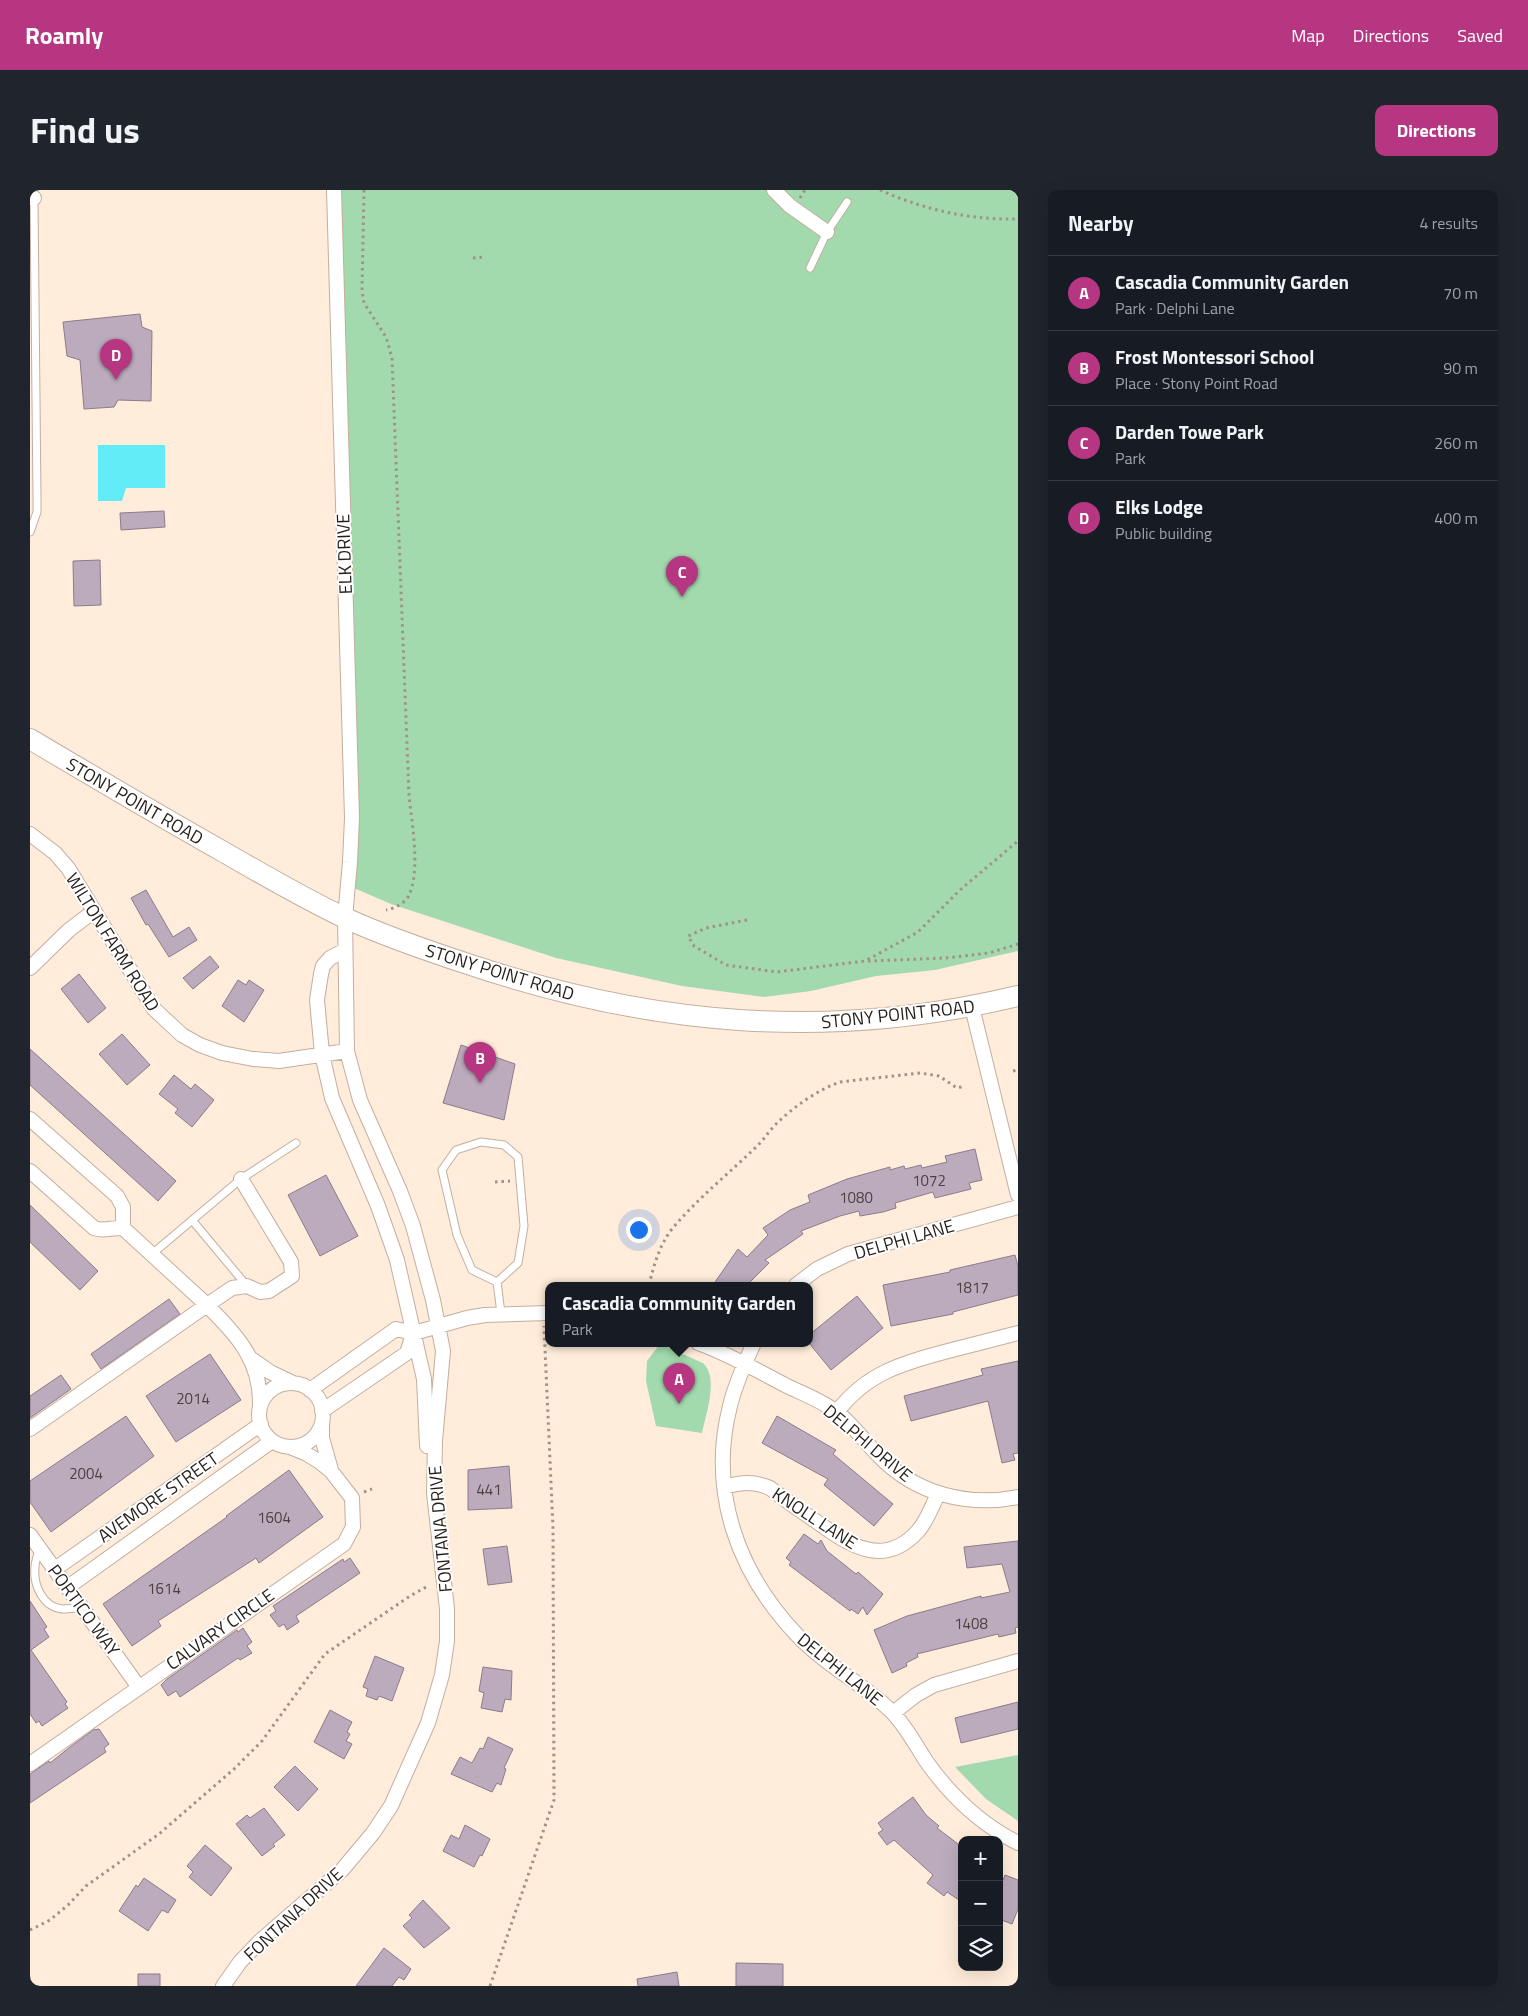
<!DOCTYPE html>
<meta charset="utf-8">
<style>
:root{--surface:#171b24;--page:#20242c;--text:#f1f3f6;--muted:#9ea1a6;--line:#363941;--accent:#b63682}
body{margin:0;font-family:"Titillium Web",sans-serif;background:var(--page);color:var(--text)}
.controls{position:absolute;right:15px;bottom:15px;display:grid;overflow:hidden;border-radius:10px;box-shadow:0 5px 20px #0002}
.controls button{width:45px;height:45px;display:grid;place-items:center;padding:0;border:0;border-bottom:1px solid var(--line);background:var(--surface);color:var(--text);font:25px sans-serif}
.you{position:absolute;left:608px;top:1039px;width:18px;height:18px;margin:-12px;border:4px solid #fff;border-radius:50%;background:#1a73e8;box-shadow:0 0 0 8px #1a73e833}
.badge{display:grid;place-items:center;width:32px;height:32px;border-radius:50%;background:var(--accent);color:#fff;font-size:16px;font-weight:700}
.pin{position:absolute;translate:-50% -41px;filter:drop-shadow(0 1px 2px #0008)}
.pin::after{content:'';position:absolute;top:26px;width:18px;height:15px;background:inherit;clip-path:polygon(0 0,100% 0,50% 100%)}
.popup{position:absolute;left:515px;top:1092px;width:268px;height:65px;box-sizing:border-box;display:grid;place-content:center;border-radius:10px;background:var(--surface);filter:drop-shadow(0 1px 4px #0005);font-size:16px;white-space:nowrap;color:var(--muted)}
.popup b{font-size:19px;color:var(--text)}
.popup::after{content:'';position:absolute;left:50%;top:100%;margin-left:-10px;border:10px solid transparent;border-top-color:var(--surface)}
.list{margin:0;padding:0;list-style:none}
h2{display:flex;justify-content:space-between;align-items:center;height:65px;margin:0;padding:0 20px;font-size:21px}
h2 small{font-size:16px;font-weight:400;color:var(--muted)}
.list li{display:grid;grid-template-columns:32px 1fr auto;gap:15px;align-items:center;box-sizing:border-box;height:75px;padding:0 20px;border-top:1px solid var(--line)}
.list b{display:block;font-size:19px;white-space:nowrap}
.list p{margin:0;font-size:16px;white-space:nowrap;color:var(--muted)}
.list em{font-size:16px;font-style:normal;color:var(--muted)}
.icon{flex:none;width:28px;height:28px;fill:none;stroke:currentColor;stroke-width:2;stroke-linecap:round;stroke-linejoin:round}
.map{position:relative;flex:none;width:988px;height:1796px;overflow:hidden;border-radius:10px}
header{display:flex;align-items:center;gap:30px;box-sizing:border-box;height:70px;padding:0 25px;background:var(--accent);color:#fff}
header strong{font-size:24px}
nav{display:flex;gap:28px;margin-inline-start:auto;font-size:18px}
.intro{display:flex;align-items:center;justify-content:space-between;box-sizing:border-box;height:120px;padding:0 30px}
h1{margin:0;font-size:35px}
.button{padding:12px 22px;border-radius:10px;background:var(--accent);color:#fff;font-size:18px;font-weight:700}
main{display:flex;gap:30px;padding:0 30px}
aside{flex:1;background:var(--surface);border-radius:10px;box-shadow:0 5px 20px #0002}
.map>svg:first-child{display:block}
</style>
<header>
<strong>Roamly</strong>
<nav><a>Map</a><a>Directions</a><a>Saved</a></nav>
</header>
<div class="intro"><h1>Find us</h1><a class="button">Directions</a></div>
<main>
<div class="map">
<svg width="988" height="1796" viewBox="0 0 988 1796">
<rect width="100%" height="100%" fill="#ffecda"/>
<path fill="#a2daad" d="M305,0H988V761L905,780L846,786L781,801L734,807L652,796L526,768L361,714L317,695Z
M630,1154L673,1173C689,1188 676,1223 672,1243L626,1236L616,1191L617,1171Z
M988,1565V1631L956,1609L925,1577Z"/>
<path fill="#60ebf7" d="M68,255H135V298H96L92,311H68Z"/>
<path fill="#bcabbd" stroke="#8b7b8c" d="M110,124L112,137L122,141L121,211L88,210L84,217L54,219L50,170L37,166L33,132Z
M134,321L135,337L91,340L90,323Z
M70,370L71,415L44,416L43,371Z
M116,700L143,747L159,737L167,750L139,767L118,734L116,735L101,708Z
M180,766L189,777L163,799L153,788Z
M49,784L76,818L58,833L31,799Z
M208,790L216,795L219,790L234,800L214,832L192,816Z
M92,844L120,875L97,895L69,864Z
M431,855L485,874L474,930L413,913Z
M0,859L146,991L128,1011L0,895Z
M144,885L161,899L165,894L184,910L162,937L145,923L148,919L129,904Z
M945,959L952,990L939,993L941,999L905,1008L903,1002L865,1013L866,1018L853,1022L830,1026L829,1021L810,1026L771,1041L773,1044L735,1070L739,1073L717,1095H683L708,1059L717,1067L738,1045L733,1038L760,1020L780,1012L778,1005L817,989L860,977V980L874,976L875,979L891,975L892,978L917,972L915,966Z
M296,985L328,1046L290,1066L258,1005Z
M0,1015L68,1081L50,1100L0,1052Z
M985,1065L988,1076V1105L923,1122V1124L861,1136L853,1095L920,1082V1080Z
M827,1106L853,1138L801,1180L779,1153V1145Z
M139,1109L150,1124L71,1179L61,1164Z
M180,1164L211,1210L146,1252L116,1206Z
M988,1171V1263L983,1264L985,1270L972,1273L958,1211L881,1231L874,1206L953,1185L951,1179Z
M31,1185L41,1199L0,1228V1206Z
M96,1226L124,1266L21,1342L0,1312V1291Z
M747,1226L806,1260L803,1264L863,1314L844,1336L794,1295L798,1289L732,1253Z
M479,1276L482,1318L438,1320V1280Z
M259,1280L293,1327L229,1373L226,1368L128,1431L131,1436L102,1456L73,1414L197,1327L196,1326Z
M774,1344L788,1354L791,1350L797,1361L826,1384L828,1382L853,1404L837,1425L833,1417L828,1424L821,1419L820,1421L759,1375L761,1372L756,1368Z
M988,1351V1437L985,1438L986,1443L969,1447L968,1444L887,1464L888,1467L876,1473L877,1476L862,1483L844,1440L877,1426L951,1406V1408L980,1402L972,1374L937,1378L934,1357Z
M477,1356L482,1392L458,1395L453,1359Z
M320,1368L330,1383L266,1426L269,1432L257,1440L254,1434L249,1437L240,1425L246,1421L243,1416L313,1369L314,1372Z
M0,1411L17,1437L14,1439L19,1447L1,1460L37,1512L35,1514L38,1518L12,1536L9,1531L6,1533L0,1524Z
M213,1438L222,1452L217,1456L222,1463L210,1470L208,1468L150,1507L146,1501L138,1506L131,1495L137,1489L207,1440L208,1442Z
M345,1466L374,1478L362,1511L349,1506L347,1510L336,1506L338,1499L333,1497Z
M453,1477L482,1481L481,1510L475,1509L472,1522L451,1518L454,1503L449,1501Z
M988,1512V1539L931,1553L925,1528Z
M300,1520L322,1532L317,1542L320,1544L316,1551L322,1554L314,1569L284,1552Z
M69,1539L79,1554L74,1558L76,1562L0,1613V1584L19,1571L20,1573L40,1557L63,1540Z
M458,1547L483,1559L474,1578L476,1579L471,1595L467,1593L462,1602L421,1584L430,1567L442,1573L450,1558L453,1559Z
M265,1576L288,1599L268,1621L244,1597Z
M883,1607L896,1625L909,1636L907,1638L932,1657V1712L917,1702L914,1706L897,1693L903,1685L864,1650L857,1655L848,1643L853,1640L848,1633Z
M234,1618L255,1645L243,1654L245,1656L232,1666L206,1634L217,1625L220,1628Z
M435,1635L460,1649L452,1666L450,1665L444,1677L413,1661L421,1645L429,1649Z
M175,1655L202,1678L181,1706L159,1687L163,1682L157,1676Z
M975,1685L988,1690V1719L982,1734L969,1729V1700Z
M114,1688L146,1710L138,1723L132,1720L118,1741L89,1721L106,1695L108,1697Z
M393,1710L420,1738L394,1758L373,1736L382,1728L379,1725Z
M354,1758L381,1779L374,1790L369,1787L362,1796H326Z
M706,1773L753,1774V1796H706Z
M647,1782L649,1796H608L607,1789Z
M108,1784H130V1796H108Z"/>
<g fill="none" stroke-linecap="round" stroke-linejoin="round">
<g stroke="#c2af9f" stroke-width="9">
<path id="service" d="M780,78L797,42L817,12
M0,342L7,322V309L4,8
M451,952L474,955L488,967L494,1036L488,1073L467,1092L442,1080L427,1045L412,980L426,960Z
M162,1030L217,1096
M122,1064L211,989L266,953
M467,1092L471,1123
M10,1358C8,1364 5,1371 5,1377C3,1395 13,1417 32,1419C39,1419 46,1418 52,1417"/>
</g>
<g stroke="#c2af9f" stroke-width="16">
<path id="minor" d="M744,0L760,16L797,42
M0,8H4
M0,644L25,663L38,678L124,819L152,845L170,855L192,863L223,869L249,871L317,861
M315,760L300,768L293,776L291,784L287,810L292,864L302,908L348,1016L367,1070L394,1189L397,1256
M0,778L39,740L64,721
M942,817L988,1005
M0,929L87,1006L93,1017V1038L177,1115L202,1098L217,1096L230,1102L239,1101L262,1086L261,1072L211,989
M0,981L64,1038C73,1042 83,1037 93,1038
M766,1095L787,1079L818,1064L988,1017
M668,1153C699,1164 728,1181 757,1196C774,1204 792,1211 807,1222C823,1235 835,1252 849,1266C886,1304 937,1317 988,1307
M724,1153C715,1173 705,1194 700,1216C678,1302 708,1383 767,1445C795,1475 832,1493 861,1521C876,1536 885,1554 896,1571C920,1605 950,1634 988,1653
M223,1170L240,1182L263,1193
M229 1225a32 32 0 1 1 64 0a32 32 0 1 1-64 0Z
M280,1200L366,1139L384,1143L437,1128L455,1125L519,1123
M292,1221L377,1163L383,1144
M807,1222C836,1183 873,1173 918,1161C941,1155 965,1149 988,1143
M292,1233V1248L301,1280
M0,1239L177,1115C207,1146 231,1170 230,1215
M694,1297C712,1292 723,1291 740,1298C755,1310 771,1321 787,1332C819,1355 854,1379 888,1341C897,1331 902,1316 908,1304
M0,1345L108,1496
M25,1379L231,1234
M38,1397L242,1251
M863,1523L886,1505L904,1495L988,1471
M0,1574L314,1354L323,1337L322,1308L301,1281L290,1272L275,1263L260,1257
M193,1796L210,1772L230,1751L312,1680L343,1643L361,1616L398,1533L412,1485L417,1451V1419L404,1303L405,1251L413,1161L403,1110L383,1036L370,1001L330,910L317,861L315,728L320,672L322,628L304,0"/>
</g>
<g stroke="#c2af9f" stroke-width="22">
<path id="secondary" d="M0,549C64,587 128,625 192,661C232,684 271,707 313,727C354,746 398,761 441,775C624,836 800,851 988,806"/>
</g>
<path stroke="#a09386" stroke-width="3" stroke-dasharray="2.5 4" stroke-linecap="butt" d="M334,0L332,101L334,113L356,147L362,168L379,606C382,635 390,676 380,703C377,712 366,718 356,720
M850,0C895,20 939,30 988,29
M770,8L775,0
M443,68L456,67
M717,730L676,738L658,746L664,756L696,775L747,782L835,771L888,742L930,700L988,651
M838,771L915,768L959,763L988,754
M983,881L988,880
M465,992L480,991
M619,1095C624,1075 629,1056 642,1039C666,1010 697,985 724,959C732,952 737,944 744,936C762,918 787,900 810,892L890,883L909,886L927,898L935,896
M334,1302L342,1299
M0,1740L20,1730L38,1715L56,1696L129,1644L204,1579L232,1551L295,1464L380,1406L398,1396
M460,1796L524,1610L523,1338L514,1136"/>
<use href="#service" stroke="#fff" stroke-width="7"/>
<use href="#minor" stroke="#fff" stroke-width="14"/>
<use href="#secondary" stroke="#fff" stroke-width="20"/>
</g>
<g text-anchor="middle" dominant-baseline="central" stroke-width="4" stroke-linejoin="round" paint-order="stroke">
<g font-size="15" fill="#4b4141">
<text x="899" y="990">1072</text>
<text x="826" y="1007">1080</text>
<text x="942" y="1097">1817</text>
<text x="163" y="1208">2014</text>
<text x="56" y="1283">2004</text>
<text x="459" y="1299">441</text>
<text x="244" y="1327">1604</text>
<text x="134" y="1398">1614</text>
<text x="941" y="1433">1408</text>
</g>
<g font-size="18" fill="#251e18" stroke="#fff">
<text transform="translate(314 364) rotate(-92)">ELK DRIVE</text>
<text transform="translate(105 611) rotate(30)">STONY POINT ROAD</text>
<text transform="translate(83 752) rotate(58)">WILTON FARM ROAD</text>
<text transform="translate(470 782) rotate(17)">STONY POINT ROAD</text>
<text transform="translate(868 824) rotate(-6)">STONY POINT ROAD</text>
<text transform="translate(874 1049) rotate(-16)">DELPHI LANE</text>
<text transform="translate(838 1253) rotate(40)">DELPHI DRIVE</text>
<text transform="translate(128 1307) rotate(-35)">AVEMORE STREET</text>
<text transform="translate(785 1328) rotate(33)">KNOLL LANE</text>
<text transform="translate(410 1339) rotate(-95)">FONTANA DRIVE</text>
<text transform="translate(54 1420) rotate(54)">PORTICO WAY</text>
<text transform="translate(190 1439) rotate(-35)">CALVARY CIRCLE</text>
<text transform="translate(810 1479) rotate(39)">DELPHI LANE</text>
<text transform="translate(263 1724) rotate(-43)">FONTANA DRIVE</text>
</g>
</g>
</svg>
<div class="controls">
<button>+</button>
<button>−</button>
<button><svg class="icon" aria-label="layers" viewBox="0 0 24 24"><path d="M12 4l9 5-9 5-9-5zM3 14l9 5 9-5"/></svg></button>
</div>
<div class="you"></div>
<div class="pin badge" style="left:649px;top:1214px">A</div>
<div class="popup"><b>Cascadia Community Garden</b>Park</div>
<div class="pin badge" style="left:450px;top:893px">B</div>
<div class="pin badge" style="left:652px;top:407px">C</div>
<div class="pin badge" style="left:86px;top:190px">D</div>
</div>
<aside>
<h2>Nearby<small>4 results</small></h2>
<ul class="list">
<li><span class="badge">A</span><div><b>Cascadia Community Garden</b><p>Park · Delphi Lane</p></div><em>70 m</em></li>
<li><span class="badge">B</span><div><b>Frost Montessori School</b><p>Place · Stony Point Road</p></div><em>90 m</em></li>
<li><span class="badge">C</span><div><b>Darden Towe Park</b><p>Park</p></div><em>260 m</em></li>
<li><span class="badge">D</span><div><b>Elks Lodge</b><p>Public building</p></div><em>400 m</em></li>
</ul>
</aside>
</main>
